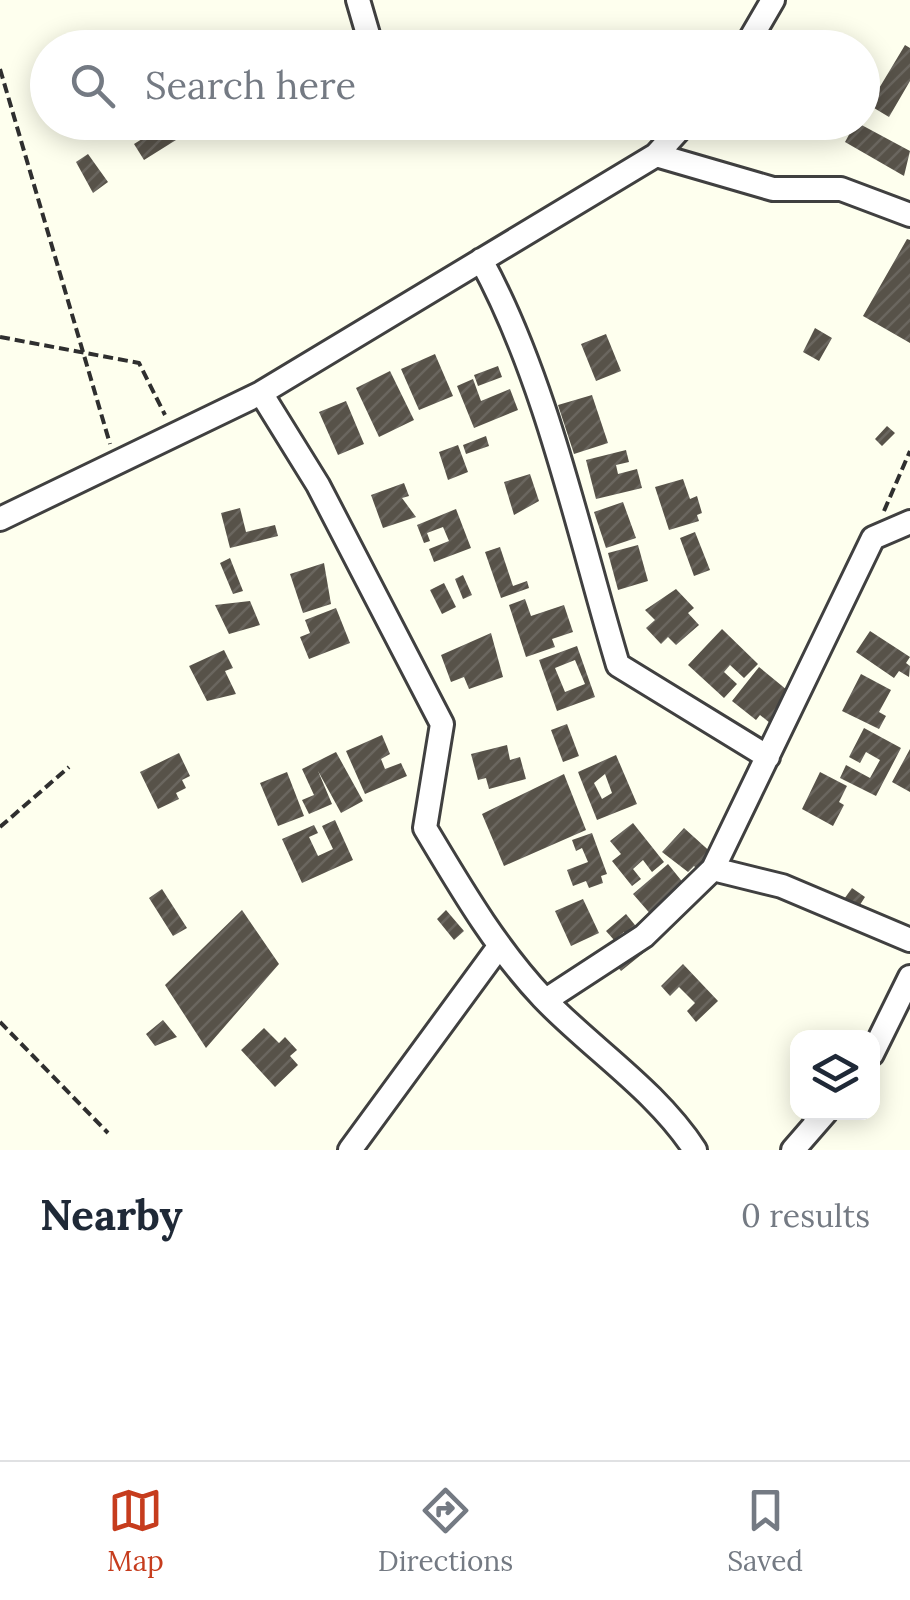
<!DOCTYPE html>
<style>
:root{--surface:#fff;--page:#f2f2f3;--text:#1f2937;--muted:#747a83;--line:#e0e1e3;--accent:#c63c1d}
body{margin:0;font-family:Lora,serif;background:var(--page);color:var(--text)}
.controls{position:absolute;right:30px;bottom:30px;display:grid;overflow:hidden;border-radius:20px;box-shadow:0 5px 25px #0003}
.controls button{width:90px;height:90px;display:grid;place-items:center;padding:0;border:0;border-bottom:2px solid var(--line);background:var(--surface);color:var(--text);font:50px sans-serif}
.list{margin:0;padding:0;list-style:none}
h2{display:flex;justify-content:space-between;align-items:center;height:130px;margin:0;padding:0 40px;font-size:42px}
h2 small{font-size:32px;font-weight:400;color:var(--muted)}
.icon{flex:none;width:55px;height:55px;fill:none;stroke:currentColor;stroke-width:2;stroke-linecap:round;stroke-linejoin:round}
.map{position:relative;flex:none;width:910px;height:1150px;overflow:hidden}
.search{position:absolute;background:var(--surface);box-shadow:0 5px 25px #0003;left:30px;right:30px;top:30px;height:110px;display:flex;align-items:center;gap:25px;box-sizing:border-box;padding:0 35px;border-radius:55px;color:var(--muted);font-size:38px}
.sheet{height:310px;background:var(--surface)}
nav{display:flex;justify-content:space-around;align-items:center;box-sizing:border-box;height:140px;border-top:2px solid var(--line);background:var(--surface);font-size:28px;color:var(--muted)}
nav a{display:grid;justify-items:center;gap:5px}
nav .on{color:var(--accent)}
.map>svg:first-child{display:block}
</style>
<div class="map">
<svg width="910" height="1150" viewBox="0 0 910 1150">
<defs>
<pattern id="building-hatch" width="6" height="6" patternUnits="userSpaceOnUse" patternTransform="scale(2.5)"><rect width="6" height="6" fill="#575249"/><path d="M-1 1l2-2M0 6l6-6M5 7l2-2" fill="none" stroke="#6a665f"/></pattern>
</defs>
<rect width="100%" height="100%" fill="#feffee"/>
<path fill="url(#building-hatch)" fill-rule="evenodd" d="M905,45L910,48V81L889,117L869,105Z
M856,122L910,151L904,176L845,142Z
M166,124L176,140L144,160L134,144Z
M88,154L108,182L93,193L76,162Z
M907,239L910,240V343L863,316Z
M815,328L832,338L819,361L803,352Z
M606,334L621,371L596,381L581,344Z
M435,354L453,396L419,410L401,369Z
M498,366L502,377L478,386L474,375Z
M390,371L414,420L379,437L356,388Z
M473,379L481,401L510,389L518,410L474,428L457,386Z
M592,395L608,443L574,454L558,405Z
M346,401L364,444L338,455L319,412Z
M887,426L895,433L882,446L875,439Z
M486,436L489,446L466,454L463,445Z
M458,445L468,472L448,480L439,452Z
M626,450L629,462L616,465L618,474L637,469L642,488L596,499L586,460Z
M530,474L539,501L514,515L504,482Z
M683,479L690,499L697,496L702,513L697,515L699,521L669,530L655,487Z
M404,483L409,496L402,498L416,517L383,528L371,495Z
M623,502L636,538L606,548L594,512Z
M240,508L246,532L275,525L278,536L230,548L221,513Z
M456,509L471,548L434,562L429,549L449,541L443,527L427,533L430,541L424,543L417,525Z
M695,532L710,570L694,576L680,538Z
M638,545L648,581L618,590L608,553Z
M500,547L513,586L527,581L529,588L501,598L485,552Z
M230,558L243,591L233,594L220,563Z
M324,563L331,604L303,613L290,574Z
M463,575L472,595L463,599L455,579Z
M444,583L456,607L442,614L430,590Z
M676,589L694,608L688,613L699,625L676,645L668,637L661,644L646,628L655,620L645,610Z
M525,599L531,616L564,605L573,632L552,639L555,647L526,657L509,605Z
M250,601L260,625L229,634L215,605Z
M336,608L350,643L309,659L300,637L310,633L305,620Z
M722,629L758,664L744,678L730,665L724,672L737,684L724,698L688,665Z
M870,631L910,657L906,663L910,666L909,677L899,671L894,678L856,652Z
M491,633L503,677L469,689L464,677L451,682L441,655Z
M577,646L595,697L557,711L539,660ZM575,660L585,684L565,692L555,668Z
M224,650L233,668L225,671L236,694L207,701L189,666Z
M759,667L787,690L782,696L788,701L770,723L760,715L756,720L732,701Z
M861,674L891,690L879,712L886,716L879,729L842,711Z
M567,724L579,756L563,762L551,730Z
M864,728L901,748L876,796L840,778L846,765L870,778L880,760L866,752L860,763L849,757Z
M382,735L390,754L381,759L385,769L401,763L407,776L365,794L346,751Z
M507,745L510,760L520,757L526,779L489,789L486,778L478,780L471,754Z
M910,749V792L892,782Z
M336,752L363,801L341,813L318,771L332,804L309,814L302,800L314,795L302,769Z
M179,753L190,776L182,780L186,788L176,793L179,799L158,809L140,772Z
M616,755L637,804L597,820L578,772ZM605,774L612,793L602,799L594,783Z
M287,772L304,816L278,826L260,783Z
M820,772L847,786L839,802L844,805L833,826L802,809Z
M564,774L586,830L504,866L482,814Z
M335,820L353,860L302,883L282,839L314,825L318,833L309,837L318,856L333,849L322,826Z
M633,823L664,862L652,872L643,860L633,869L641,879L632,886L612,861L621,854L610,841Z
M684,828L715,856L700,872L694,866L688,872L662,852Z
M592,833L607,874L601,876L603,883L589,888L586,881L573,886L567,870L588,862L582,848L576,851L572,840Z
M668,864L693,895L660,925L633,894Z
M852,888L865,897L856,911L842,902Z
M162,889L187,928L173,936L149,898Z
M583,899L599,933L571,946L555,911Z
M242,910L279,964L206,1048L165,985Z
M446,910L464,931L454,940L437,919Z
M626,914L652,946L621,971L611,959L632,942L624,932L614,940L606,931Z
M683,964L718,1001L696,1022L687,1011L695,1003L679,987L670,996L661,986Z
M163,1020L177,1037L155,1046L146,1034Z
M264,1028L279,1043L285,1037L297,1050L290,1056L298,1065L275,1087L241,1050Z"/>
<g fill="none" stroke-linecap="round" stroke-linejoin="round">
<g stroke="#404040" stroke-width="28">
<path id="street" d="M358,0L372,48
M745,48L773,0
M656,155L773,189H841L910,215
M481,260C546,378 579,535 618,665L768,757
M261,393L656,155L686,122
M0,519L261,393L318,485L442,724L425,828C461,888 495,947 543,998C592,1049 656,1090 695,1150
M713,869L782,886L910,940
M546,1000L644,936L713,869L873,538L910,522
M872,1054L910,977
M350,1150L498,948
M793,1150L826,1112"/>
</g>
<path stroke="#2f2f2f" stroke-width="4" stroke-dasharray="10 5" stroke-linecap="butt" d="M0,69L110,444
M0,337L139,363L165,415
M884,511L910,451
M0,827L69,767
M0,1022L108,1133"/>
<use href="#street" stroke="#fff" stroke-width="22"/>
</g>
</svg>
<div class="controls">
<button><svg class="icon" aria-label="layers" viewBox="0 0 24 24"><path d="M12 4l9 5-9 5-9-5zM3 14l9 5 9-5"/></svg></button>
</div>
<div class="search"><svg class="icon" aria-label="search" viewBox="0 0 24 24"><circle cx="10" cy="10" r="6"/><path d="M15 15l6 6"/></svg>Search here</div>
</div>
<section class="sheet">
<h2>Nearby<small>0 results</small></h2>
<ul class="list">
</ul>
</section>
<nav>
<a class="on"><svg class="icon" aria-label="map" viewBox="0 0 24 24"><path d="M3 6l6-2 6 2 6-2v14l-6 2-6-2-6 2zM9 4v14M15 6v14"/></svg>Map</a>
<a><svg class="icon" aria-label="directions" viewBox="0 0 24 24"><path d="M12 3l9 9-9 9-9-9zM9 14v-3h6M13 9l2 2-2 2"/></svg>Directions</a>
<a><svg class="icon" aria-label="saved" viewBox="0 0 24 24"><path d="M7 4h10v16l-5-4-5 4z"/></svg>Saved</a>
</nav>
